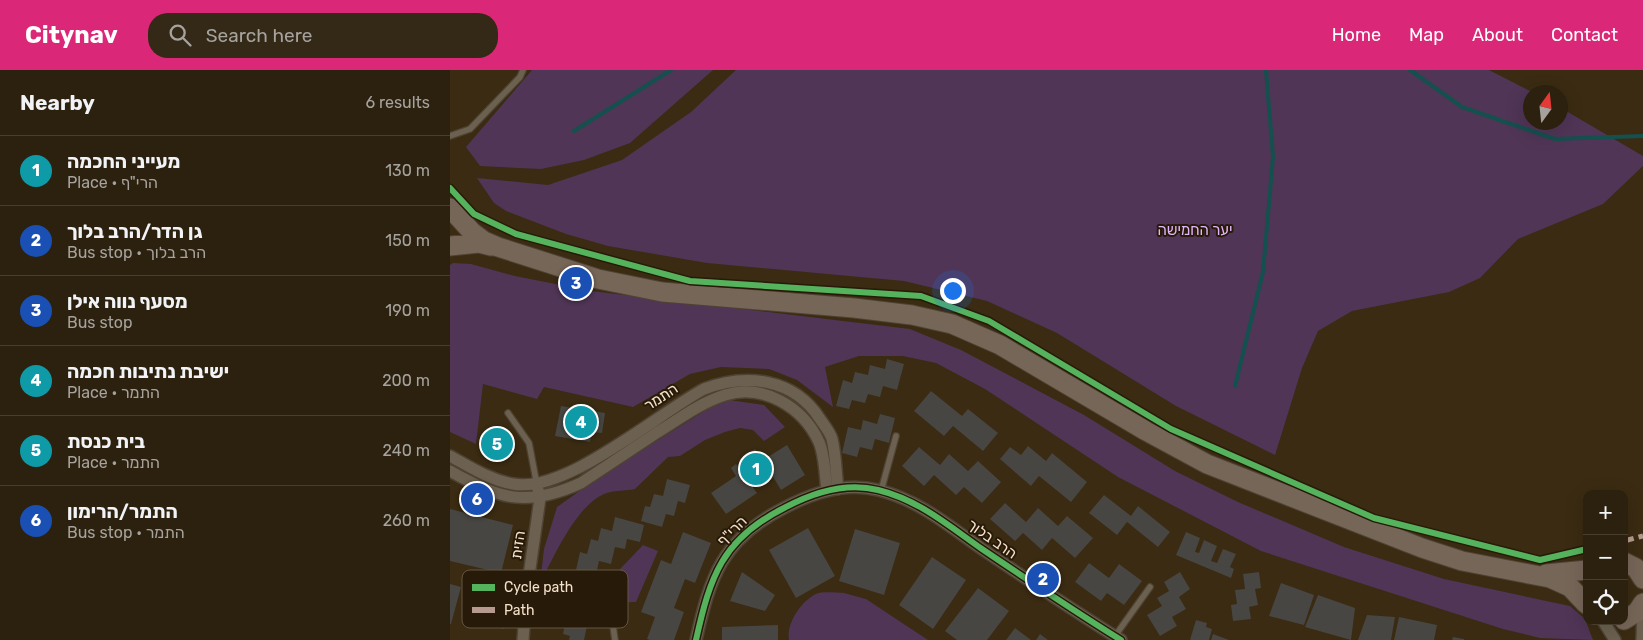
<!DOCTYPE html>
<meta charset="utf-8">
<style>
:root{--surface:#2c200e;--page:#342817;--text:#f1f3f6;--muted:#a6a39e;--line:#483e2e;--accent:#db2777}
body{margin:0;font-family:Rubik,"Noto Sans Hebrew",sans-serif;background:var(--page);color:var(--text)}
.controls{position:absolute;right:15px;bottom:15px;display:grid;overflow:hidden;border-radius:10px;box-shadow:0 5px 20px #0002}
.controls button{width:45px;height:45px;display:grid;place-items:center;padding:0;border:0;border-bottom:1px solid var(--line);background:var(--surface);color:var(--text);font:25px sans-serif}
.compass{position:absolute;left:1073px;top:15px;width:45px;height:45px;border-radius:50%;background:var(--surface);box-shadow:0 5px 20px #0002;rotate:15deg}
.you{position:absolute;left:502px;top:220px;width:18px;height:18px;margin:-12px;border:4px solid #fff;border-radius:50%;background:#1a73e8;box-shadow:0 0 0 8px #1a73e833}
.badge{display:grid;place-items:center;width:32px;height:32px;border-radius:50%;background:var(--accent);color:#fff;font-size:16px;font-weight:700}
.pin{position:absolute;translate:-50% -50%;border:2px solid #fff;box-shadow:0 1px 5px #0006}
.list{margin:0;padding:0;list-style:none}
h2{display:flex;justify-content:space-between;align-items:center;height:65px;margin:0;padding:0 20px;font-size:21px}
h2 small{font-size:16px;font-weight:400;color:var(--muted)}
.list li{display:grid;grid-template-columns:32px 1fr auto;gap:15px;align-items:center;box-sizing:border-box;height:70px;padding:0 20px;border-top:1px solid var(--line)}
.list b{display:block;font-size:19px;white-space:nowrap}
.list p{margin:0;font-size:16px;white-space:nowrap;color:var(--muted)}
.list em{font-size:16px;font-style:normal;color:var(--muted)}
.icon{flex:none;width:28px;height:28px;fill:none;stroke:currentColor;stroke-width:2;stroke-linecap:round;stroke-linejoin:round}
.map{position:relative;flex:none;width:1193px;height:570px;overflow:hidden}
header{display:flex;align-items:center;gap:30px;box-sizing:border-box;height:70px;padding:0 25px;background:var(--accent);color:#fff}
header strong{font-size:24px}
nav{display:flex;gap:28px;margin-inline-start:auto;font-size:18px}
.search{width:350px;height:45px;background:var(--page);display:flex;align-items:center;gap:12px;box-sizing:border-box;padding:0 18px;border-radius:20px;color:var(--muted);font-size:19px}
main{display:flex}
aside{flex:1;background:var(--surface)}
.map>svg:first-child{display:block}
</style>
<header>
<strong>Citynav</strong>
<div class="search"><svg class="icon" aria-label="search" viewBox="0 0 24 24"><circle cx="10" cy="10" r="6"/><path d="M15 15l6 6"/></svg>Search here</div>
<nav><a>Home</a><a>Map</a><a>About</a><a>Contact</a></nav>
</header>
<main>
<aside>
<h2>Nearby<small>6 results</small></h2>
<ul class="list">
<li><span class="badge" style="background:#0f9aa8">1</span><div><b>מעייני החכמה</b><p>Place · הרי&quot;ף</p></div><em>130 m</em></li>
<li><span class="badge" style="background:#1a4fb4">2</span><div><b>גן הדר/הרב בלוך</b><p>Bus stop · הרב בלוך</p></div><em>150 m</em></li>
<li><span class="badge" style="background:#1a4fb4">3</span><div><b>מסעף נווה אילן</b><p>Bus stop</p></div><em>190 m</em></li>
<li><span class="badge" style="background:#0f9aa8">4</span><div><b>ישיבת נתיבות חכמה</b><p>Place · התמר</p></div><em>200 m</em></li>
<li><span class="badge" style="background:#0f9aa8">5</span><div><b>בית כנסת</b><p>Place · התמר</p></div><em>240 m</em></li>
<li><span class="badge" style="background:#1a4fb4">6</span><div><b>התמר/הרימון</b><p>Bus stop · התמר</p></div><em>260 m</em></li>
</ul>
</aside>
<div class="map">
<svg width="1193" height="570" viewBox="0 0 1193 570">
<rect width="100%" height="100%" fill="#3a2b12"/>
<path fill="#503556" d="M82,0H263L180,73L134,90L91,99L30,96L16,77Z
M286,0H1039L1082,22L1080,52H1110L1111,38L1193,86V96L1153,134L1068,169L1030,208L999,222L902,241L868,261L852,298L825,385L726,336L607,263L537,231L454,211L257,193L158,176L116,164L56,141L44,133L27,108L98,115L172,90L241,42Z
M3,193L21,194L65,206L141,221L460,259L511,280L634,345L725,401L788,432L894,477L994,509L1120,536L1135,549L1143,570L1090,568L1053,559L811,481L668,407L535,319L486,293L453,286H409L375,297L383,337L347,310L319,299L271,297L240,304L183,337L94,317L87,329L33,314L26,374L0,362V195Z
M279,330L314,335L335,357L314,371L303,360L290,358L275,362L255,370L230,386L218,387L185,419C175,421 164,420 154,424C126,436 103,488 90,514L94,479L107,437L149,407L261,337Z
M193,475L208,481L186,532L154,533L151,519Z
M394,523L416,529L478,570H339C336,554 351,531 366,524C373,521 387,523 394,523Z"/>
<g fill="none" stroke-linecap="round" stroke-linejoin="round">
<path stroke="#14504e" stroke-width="4" d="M960,0L1012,37L1105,69L1193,66
M124,61L221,0
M785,316L813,202L823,87L816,0"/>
</g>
<path fill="#474642" d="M437,289L454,294L447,320L433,316L430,327L418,324L415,333L402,330L399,339L386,336L393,310L402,313L405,302L418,305L420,295L435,299Z
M481,321L512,346L518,339L548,363L533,381L503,356L494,366L464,341Z
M111,336L155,343L152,363L142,362L140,372L105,366Z
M430,344L445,348L439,373L425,369L422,380L410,377L407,387L392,383L398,357L411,360L413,350L427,354Z
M46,358L61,365L49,390L34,382Z
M337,375L355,405L331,420L313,390Z
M578,376L596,391L602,383L637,412L621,432L589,406L581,416L550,389L560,377L571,385Z
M469,377L490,395L499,384L518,401L528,391L551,412L532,433L514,417L506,425L484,405L474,416L452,396Z
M305,379L323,408L308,418L289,390Z
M286,394L307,423L276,444L261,423L286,406L281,398Z
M217,409L240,415L235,433L228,431L224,446L216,444L212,457L191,451L195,436L200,437L204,424L213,426Z
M654,425L681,446L688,436L720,462L708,477L677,452L667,465L639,443Z
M555,433L576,452L588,438L608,456L617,446L643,468L625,488L602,468L592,480L573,463L565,471L540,449Z
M0,439L63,455L51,503L0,491Z
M165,447L194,455L190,472L177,469L175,479L165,477L161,494L149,491L146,505L126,500L130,482L137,484L141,469L148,471L151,458L162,461Z
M358,458L385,506L346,528L319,480Z
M405,459L450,473L434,525L389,511Z
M233,462L261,473L245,513L235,509L224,538L234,542L224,570H200L197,569L205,547L191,542L211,490L221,494Z
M736,462L750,468L745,482L749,483L754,470L767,476L761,491L767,493L773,479L786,484L780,497L784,499L781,508L726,485Z
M482,487L516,510L483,559L449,535Z
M639,493L659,508L669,494L692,511L674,535L657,523L651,531L625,512Z
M292,502L325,525L315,541L280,531Z
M730,502L740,519L729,527L736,539L722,547L727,556L710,566L697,545L712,536L707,528L719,521L714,512Z
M809,502L811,518L805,519L808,535L799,537L801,549L783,551L781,535L787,534L785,520L795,519L793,504Z
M28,508L66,517L54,559L20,549Z
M831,513L864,525L854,555L819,546Z
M0,514L11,517L1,554H0Z
M111,518L129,523L125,538L134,540L130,554L137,556L134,570H119L120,566L113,564L116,549L110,548L114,533L108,531Z
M528,518L559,541L537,570H507L495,561Z
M868,525L905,538L901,570L855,557Z
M917,545L945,547L941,570H908Z
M949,547L987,555L984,570H944Z
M746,550L757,553L756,557L762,559L759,570H740Z
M328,555V570H272V557Z
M565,558L581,570H556Z
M590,564L598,570H586Z
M763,564L779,570H761Z
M1003,567L1014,569V570H1002Z"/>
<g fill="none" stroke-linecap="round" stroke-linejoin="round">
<g stroke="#4e4332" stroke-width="8">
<path id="service" d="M0,66L20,59L70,7L73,0
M58,343L79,373L87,415
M431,421L446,366
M161,542L165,570
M665,566L700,517"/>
</g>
<g stroke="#4e4332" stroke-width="14">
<path id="minor" d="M0,386C20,397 40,410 63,414C115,424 206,345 254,319C296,303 344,308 370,349C374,355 380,362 382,369C386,385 386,403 388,419
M0,401C50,429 76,438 131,413C157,396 182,379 208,362C229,349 250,333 275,325C313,313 353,337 369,372C375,386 375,406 377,421
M1153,551L1165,570
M73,570L76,527L90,428L88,420
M246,570C260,507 272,469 334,438C362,423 396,412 428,420C469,430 499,456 532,479C578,510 624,541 671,570
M1192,570L1193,534"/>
</g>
<g stroke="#4e4332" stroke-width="21">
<path id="primary" d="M0,138L22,162L34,171L48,177L148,209L212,222L404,238L462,245L502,254L550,275L696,361L757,394L972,478L1012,491L1100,508L1120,517L1136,534
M0,176L29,173L41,176
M1174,492L1186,498L1193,509
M1096,504L1137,500
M1174,550L1187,542L1193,533"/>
</g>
<use href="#service" stroke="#6c6150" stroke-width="5.5"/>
<use href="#minor" stroke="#6c6150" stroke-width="11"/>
<use href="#primary" stroke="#766658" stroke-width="19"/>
<path stroke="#b69a8f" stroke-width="5" stroke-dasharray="10 5" stroke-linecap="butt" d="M1174,471L1193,466"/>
<g stroke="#271a08" stroke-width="9">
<path id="cycleway" d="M0,118L24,144L66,164L240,211L471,226L539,251L721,359L924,448L1090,490L1137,479
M246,570C260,507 272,469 334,438C362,423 396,412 428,420C469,430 499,456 532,479C578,510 624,541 671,570"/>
</g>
<use href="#cycleway" stroke="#56b35d" stroke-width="6"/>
</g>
<g text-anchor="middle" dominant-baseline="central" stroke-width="4" stroke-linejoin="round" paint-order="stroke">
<g font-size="15" fill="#e3b5fc" stroke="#271a08">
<text x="745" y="160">יער החמישה</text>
</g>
<g font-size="15" fill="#f4e2cb" stroke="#271a08">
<text transform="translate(211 327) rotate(-33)">התמר</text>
<text transform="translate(282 461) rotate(-45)">הרי"ף</text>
<text transform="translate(542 469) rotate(35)">הרב בלוך</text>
<text transform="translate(68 475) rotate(-82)">הזית</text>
</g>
</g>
<rect x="12" y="500" width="166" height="58" rx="8" fill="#271a08" stroke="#645642" stroke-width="1"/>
<rect x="22" y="514" width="23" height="7" fill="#56b35d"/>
<rect x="22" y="537" width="23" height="6" fill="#b69a8f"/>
<g font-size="14" fill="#f4e2cb">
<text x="54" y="522">Cycle path</text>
<text x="54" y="545">Path</text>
</g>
</svg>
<div class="controls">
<button>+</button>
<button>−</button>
<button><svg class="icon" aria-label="locate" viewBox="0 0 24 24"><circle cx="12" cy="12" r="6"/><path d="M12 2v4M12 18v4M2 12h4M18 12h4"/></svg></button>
</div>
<svg class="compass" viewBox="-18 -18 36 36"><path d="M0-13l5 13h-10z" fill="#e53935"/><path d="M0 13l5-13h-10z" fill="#a6a39e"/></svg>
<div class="you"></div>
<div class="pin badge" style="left:306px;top:399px;background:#0f9aa8">1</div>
<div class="pin badge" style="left:593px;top:509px;background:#1a4fb4">2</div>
<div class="pin badge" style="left:126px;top:213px;background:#1a4fb4">3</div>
<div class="pin badge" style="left:131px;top:352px;background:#0f9aa8">4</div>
<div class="pin badge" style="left:47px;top:374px;background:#0f9aa8">5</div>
<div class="pin badge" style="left:27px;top:429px;background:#1a4fb4">6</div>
</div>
</main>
